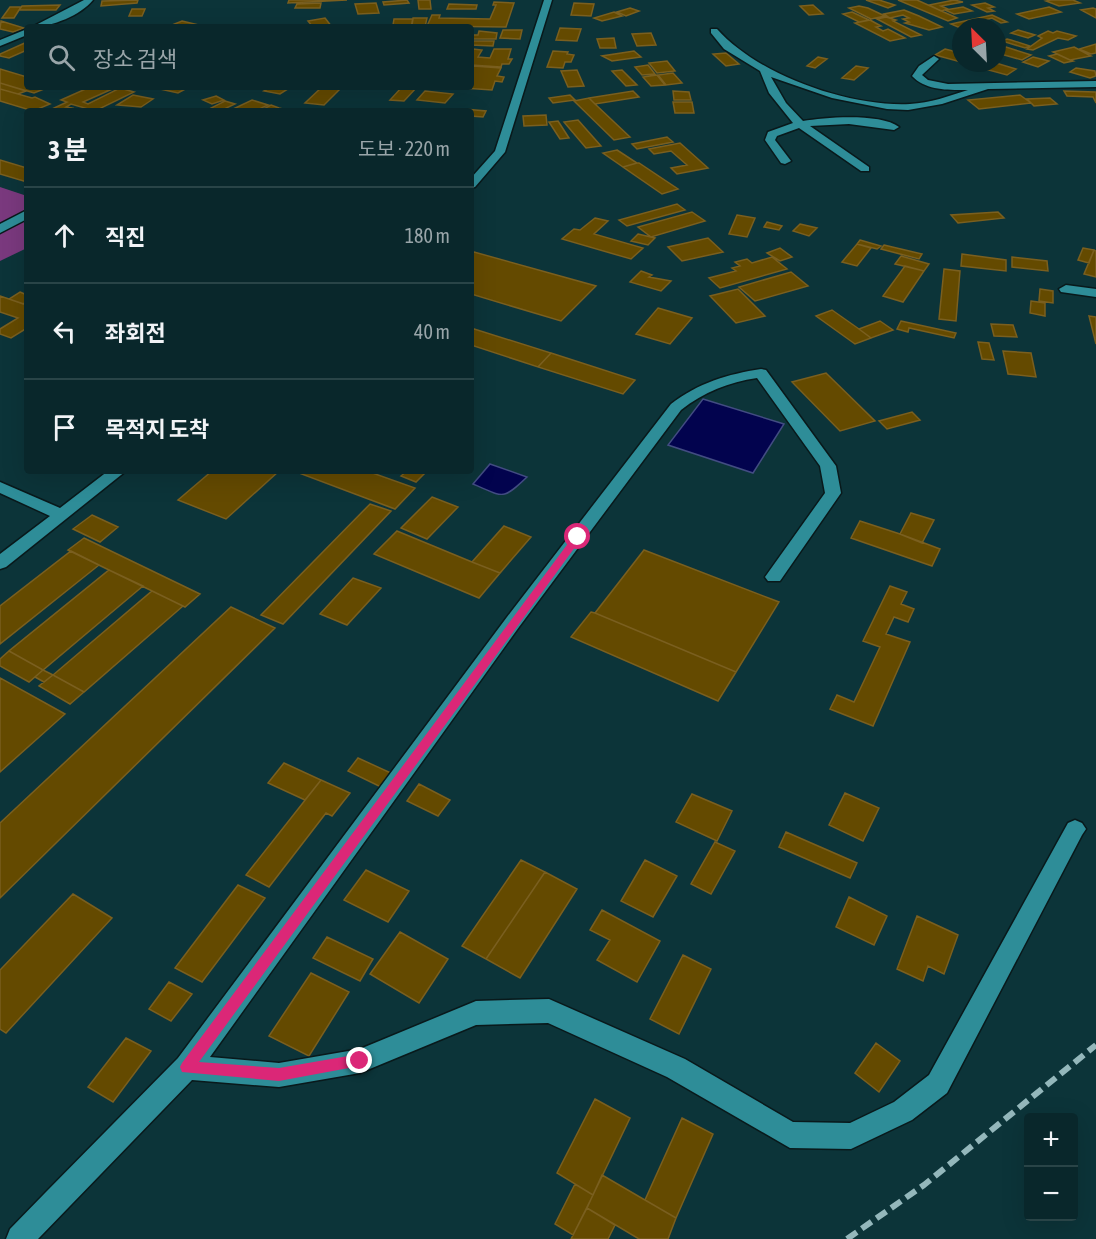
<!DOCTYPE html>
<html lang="ko">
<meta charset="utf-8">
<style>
:root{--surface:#09272b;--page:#122f33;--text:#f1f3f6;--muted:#99a5a9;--line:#294447}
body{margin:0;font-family:"Asap Condensed","Noto Sans KR",sans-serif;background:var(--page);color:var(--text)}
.controls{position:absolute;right:18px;bottom:18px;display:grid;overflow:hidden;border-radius:6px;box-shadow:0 6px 24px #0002}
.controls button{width:54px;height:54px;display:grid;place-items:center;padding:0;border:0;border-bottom:2px solid var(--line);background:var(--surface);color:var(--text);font:30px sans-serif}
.compass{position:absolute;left:952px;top:18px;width:54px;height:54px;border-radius:50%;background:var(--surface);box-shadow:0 6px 24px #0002;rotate:336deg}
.stop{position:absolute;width:18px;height:18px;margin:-14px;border:4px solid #db2777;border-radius:50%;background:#fff}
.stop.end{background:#db2777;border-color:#fff;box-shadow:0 2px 6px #0008}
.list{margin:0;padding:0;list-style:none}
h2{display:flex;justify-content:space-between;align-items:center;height:78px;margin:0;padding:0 24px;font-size:26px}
h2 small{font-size:20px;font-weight:400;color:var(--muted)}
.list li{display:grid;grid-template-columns:39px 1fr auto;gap:18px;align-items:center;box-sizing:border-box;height:96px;padding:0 24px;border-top:2px solid var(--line)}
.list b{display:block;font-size:22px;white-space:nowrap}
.list em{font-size:20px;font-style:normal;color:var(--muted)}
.icon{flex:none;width:33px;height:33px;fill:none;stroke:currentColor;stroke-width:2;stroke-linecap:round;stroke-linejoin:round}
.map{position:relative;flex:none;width:1096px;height:1239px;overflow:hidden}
.search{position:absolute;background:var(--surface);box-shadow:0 6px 24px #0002;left:24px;top:24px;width:450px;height:66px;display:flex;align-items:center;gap:15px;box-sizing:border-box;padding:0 21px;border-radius:6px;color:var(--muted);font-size:22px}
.panel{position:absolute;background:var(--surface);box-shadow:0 6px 24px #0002;left:24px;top:108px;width:450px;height:366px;border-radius:6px}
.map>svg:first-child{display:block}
</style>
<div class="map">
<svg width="1096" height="1239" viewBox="0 0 1096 1239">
<rect width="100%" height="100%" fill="#0c3439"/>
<path fill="#7a397e" d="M0,187L27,196V209L0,224Z
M27,217V248L0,261V232Z"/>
<path fill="#02034e" stroke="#424c82" stroke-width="1.5" d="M703,399L784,424L753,473L668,445Z
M490,464L527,477C502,501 504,497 473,484Z"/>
<path fill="#644a00" stroke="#7a5f1f" stroke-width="1.5" d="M138,0L137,3L101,6L102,1Z
M289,0H347L288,3Z
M407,0L409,3L384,5L383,2Z
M418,0H430L431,9H419Z
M866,0H879L895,5L888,8Z
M898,0H917L957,18L948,21Z
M954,0L963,2L941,6L948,9L941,11L929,5Z
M1051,0H1073L1080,3L1059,6L1046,1Z
M494,2L514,3L506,27L427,26L432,15H440L439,18L490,19L496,5H493Z
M321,3L320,8H295L297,4Z
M376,3L379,13L358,14L355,4Z
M574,3L594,4L591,16L571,15Z
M985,3L994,7L988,8L994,11L987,12L972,5Z
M449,4L477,5L476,9H447Z
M60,5L56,10H19L22,6Z
M813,5L823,14L809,15L800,6Z
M859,6L868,8L885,16L871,19L849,8Z
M10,7H21L14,18H2Z
M963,7L972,11L954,14L945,10Z
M1049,7L1061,12L1029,19L1017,14Z
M630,8L639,11L626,16L617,12Z
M1093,8L1096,9V18L1081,10Z
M132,9H145L142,16H129Z
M904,10L919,16L942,27L929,30L905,23L909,22L903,19L909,18L903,15L890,18L884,14Z
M614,12L622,16L602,21L594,18Z
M852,12L869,20L859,22L843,14Z
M992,15L1007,22L1001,23L992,18L958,27L951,24Z
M886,17L896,20L893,21L921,35L911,37L877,19Z
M325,18L332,27H313L308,21Z
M413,18H427L425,27H411Z
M394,19H413L412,25H393Z
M870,20L881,26L876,27L883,31L888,29L905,38L890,41L855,23Z
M1,21L24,28L13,32L0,29Z
M182,21L207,27H167Z
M560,28L581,29L577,41L556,40Z
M503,30H522L520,39L500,38Z
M1018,30L1035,35L1028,38L1011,33Z
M479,31L497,33L496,39H471V35H478Z
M1048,31L1053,33L1057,31L1076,36L1068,40L1058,38L1033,50L1027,49L1042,38L1038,36Z
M651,33L656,45L637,46L632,34Z
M614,38L616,48H600L597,39Z
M1007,39L1011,40L1030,46L1025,48L1002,41Z
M471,41H494L493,46L471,45Z
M27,42V50L9,58L0,56V54Z
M1096,44V53L1091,54L1079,49Z
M997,47H1006L1031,55L1022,60L997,53Z
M1074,47L1091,56L1070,60L1053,52Z
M473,49L482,50L478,57L490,58L494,49H511L508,59H512L509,64H502L501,67L471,65Z
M945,49L961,53V62L935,55Z
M553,51L568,52L567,54L574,55L571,62H565L563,68L547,67Z
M634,51L641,57L612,61L602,56Z
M726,53L739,64L726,66L713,54Z
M1057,54L1070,60L1073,61L1064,63L1049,56Z
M818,57L827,59L815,68L807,66Z
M1033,57L1049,61L1038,67L1023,62Z
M667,61L675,71L657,73L649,63Z
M963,63H996L1016,69L1007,75Z
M648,65L655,74L642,75L635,67Z
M473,66L501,68L497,76L504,77L502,82L495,81L492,90L463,88L471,87Z
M856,66L868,68L854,80L842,78Z
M1076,68L1095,71L1096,76L1090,78L1070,72Z
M0,69L27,77V87H49L34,93L0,83Z
M577,70L584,86L568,87L561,71Z
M622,70L637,85L626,86L612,71Z
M673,73L682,83L666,85L658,75Z
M657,75L665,85L651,86L643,77Z
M0,83L26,91L18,94L0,89Z
M90,87L110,90L83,102L88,104L120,88L134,92L95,111L71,104L66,107L72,108L66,111L54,108L67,102L61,100Z
M151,87H189L178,93Z
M271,87H291L280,94L264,91Z
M322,87H342L324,105L305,103Z
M402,87H417L404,101L390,100Z
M0,89L32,98L35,97L50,104L33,111L0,101Z
M425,91L453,94L445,103L417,100Z
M633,91L639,97L595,104L589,98Z
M673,91L689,92L691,100H674Z
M1064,91L1096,92V103L1093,97L1067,96Z
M133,95L153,99L141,107L117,105Z
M570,95L575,100L553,103L549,98Z
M1020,95L1031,103L979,109L968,100Z
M216,96L224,100L212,104L203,100Z
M589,98L595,104L630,137L614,140L574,101Z
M1050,98L1057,104L1034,106L1027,99Z
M252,100L268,105L255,111H229Z
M225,101L235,104L220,111H209L214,109L211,108Z
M673,102H692L694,113H675Z
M271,105L279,108L287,110L260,111Z
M464,109L486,111L483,117L471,116V111H462Z
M546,115L547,125L524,126L523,116Z
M578,120L601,146L586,148L564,122Z
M558,121L569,138L560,139L549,122Z
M667,137L673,142L637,149L632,144Z
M680,143L708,168L677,174L671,168L687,165L671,151L654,154L649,149Z
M617,150L637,163L623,167L603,153Z
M0,160L27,168V182L0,174Z
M637,163H639L678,189L662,194L623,167Z
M677,204L685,210L627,226L619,220Z
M692,212L705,221L651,237L638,227Z
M998,212L1004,218L958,223L951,215Z
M737,215L755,218L747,237L729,234Z
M595,218L608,221L594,234L643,248L631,259L562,239L574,229L580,230Z
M767,222L782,226L779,230L764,227Z
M800,224L817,228L809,236L793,231Z
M638,234L655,238L648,245L631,241Z
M708,238L723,252L682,261L668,247Z
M860,240L881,246L877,249L857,244Z
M857,244L871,248L857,266L842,262Z
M884,245L922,254L919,259L881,249Z
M780,248L792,257L780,261L767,253Z
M1083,248L1094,250L1089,263L1078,260Z
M1094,250L1096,251V277L1084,274Z
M474,252L596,286L561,321L471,294V254Z
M962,254L1006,260V271L961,266Z
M901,256L929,264L924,271L895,264Z
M772,257L787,269L720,288L709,278L736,271L732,268L740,266L735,262L747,259L752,263Z
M1012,257L1047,261L1048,271L1012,267Z
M905,266L924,271L903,302L883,296Z
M944,269L960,271L956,321L939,319Z
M641,271L652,275L649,277L671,281L661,291L630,282Z
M791,272L808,286L755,301L739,287Z
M738,289L765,316L736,323L710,296Z
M1040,289L1053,291V303L1039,301Z
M20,292L27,295V301L23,304L9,299Z
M0,296L27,305V328L11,338L0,334V329L18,318L0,312Z
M1031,301L1045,303V316L1030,313Z
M658,308L692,318L670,344L636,334Z
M832,310L859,329L871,338L855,344L816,316Z
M1089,316L1096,317V344Z
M880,321L893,330L871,338L859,329Z
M901,321L956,333L954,338L909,328L908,332L897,329Z
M991,324L1013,325L1017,337L994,336Z
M471,328L551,353L538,367L471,345Z
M978,342L989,343L994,360L982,359Z
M1003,351L1031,353L1036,377L1008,374Z
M551,353L635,380L623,394L538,367Z
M826,373L875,421L840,431L792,382Z
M912,412L920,420L887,429L879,421Z
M212,471H279L226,519L178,500Z
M301,471H367L415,488L395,509L299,473Z
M407,471H427L416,482L401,476Z
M432,497L458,507L427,539L401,528Z
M370,504L391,511L283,624L261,615Z
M911,513L934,520L922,543L900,534Z
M92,515L118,527L100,542L73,529Z
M860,521L900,534L940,549L932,566L851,538Z
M504,526L531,537L500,573L472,562Z
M397,531L472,562L500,573L479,598L374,554Z
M84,538L200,594L185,607L68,550Z
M644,550L779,602L736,672L595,613Z
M71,551L99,565L0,644V606Z
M109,570L143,586L43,670L9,651Z
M353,578L381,588L347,625L320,614Z
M890,586L907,592L901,604L914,609L908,622L894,617L886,634L910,642L873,726L830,709L837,695L854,702L880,647L863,641Z
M152,591L183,606L84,692L53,675Z
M231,607L275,628L0,898V823Z
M591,612L595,613L736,672L718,701L571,637Z
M9,651L43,670L29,682L0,666V659Z
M43,670L53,675L44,682L35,677Z
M53,675L84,692L70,704L39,686Z
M0,678L65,714L0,772Z
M358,758L391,773L381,787L348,771Z
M284,763L321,780L305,800L268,783Z
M321,780L350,793L332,816L326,813L269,887L246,875Z
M419,784L450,800L438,816L407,801Z
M845,793L879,808L863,841L829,825Z
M692,794L732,811L717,841L676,822Z
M786,832L857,863L850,878L779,847Z
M715,842L735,851L711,894L691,884Z
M521,860L545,872L486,959L462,946Z
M645,860L677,876L653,917L621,901Z
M366,870L409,891L388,922L344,900Z
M545,872L577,889L520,978L486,959Z
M238,885L265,898L202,982L175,968Z
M73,894L112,918L6,1033L0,1029V970Z
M849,897L887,916L874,945L836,927Z
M602,910L660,941L637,982L597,960L610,940L590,930Z
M917,916L958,935L944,974L928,966L923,981L897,969Z
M400,932L448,959L419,1003L370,974Z
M327,937L373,959L360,981L313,958Z
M683,955L711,969L679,1034L650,1019Z
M311,973L349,992L309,1056L269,1036Z
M169,982L192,994L171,1021L149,1009Z
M126,1038L151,1051L113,1102L88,1087Z
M876,1043L900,1061L879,1092L855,1073Z
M595,1099L630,1118L593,1195L557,1173Z
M682,1118L713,1134L676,1218L645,1200Z
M602,1175L676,1218L668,1239H639L587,1208Z
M575,1184L593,1195L573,1235L555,1224Z
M587,1208L615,1225L608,1239H571Z"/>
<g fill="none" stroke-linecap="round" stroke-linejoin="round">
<g stroke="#09191b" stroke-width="3">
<path id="minor" d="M84,0H93C81,15 52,27 32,27Z
M544,0H552L505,152L475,187L471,188V178L495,151Z
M27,29V35L0,46V40Z
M711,29H717C758,75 848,107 910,104C930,103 949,96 968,90C949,90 926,91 912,76L919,66L934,56L939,59L922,75L928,80L948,84L1096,81V87L988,89L942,104L908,110L887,109L832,98L771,77L786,103L803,121C826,117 881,113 899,127L894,130L849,124L810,126L869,167V171H861L799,128L777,136L775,140L791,161L785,164L781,163L765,140L768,132L793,123L769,93L760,71L724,49L711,33Z
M27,210V219L0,233V224Z
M1066,285L1096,289V297L1061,292L1059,289Z
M761,369L766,370L836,466L841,493L780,581H768L765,577L825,493L820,466L757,378C729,382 704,392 681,410L519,627L210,1057L279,1063L360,1049L476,1001L549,999L685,1059L793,1122L850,1123L894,1102L929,1075L1068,823L1075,820L1082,823L1086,829L1082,835L947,1093L912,1120L851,1149L790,1148L667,1077L548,1023L476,1025L360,1073L279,1087L192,1080L38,1239H6L10,1229L46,1192L178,1058L507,617L671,404C698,383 728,374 761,369Z
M108,471H126L6,567L0,569V554L50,516L0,493V482L60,508Z"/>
</g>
<use href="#minor" fill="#2e8d98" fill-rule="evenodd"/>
<path stroke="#94b7bb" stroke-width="6" stroke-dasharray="12 6" stroke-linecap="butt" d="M847,1239L924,1185L1096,1045"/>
</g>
<path fill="#db2777" d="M578,533L581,534V539L199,1062L279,1068L360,1054L365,1056L367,1061L365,1065L279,1081L182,1072L180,1067L182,1063L575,534Z"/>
</svg>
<div class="controls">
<button>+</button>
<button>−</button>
</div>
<svg class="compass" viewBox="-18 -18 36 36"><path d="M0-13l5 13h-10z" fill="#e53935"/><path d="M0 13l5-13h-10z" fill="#99a5a9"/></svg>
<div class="stop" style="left:578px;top:537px"></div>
<div class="stop end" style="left:360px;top:1061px"></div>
<div class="search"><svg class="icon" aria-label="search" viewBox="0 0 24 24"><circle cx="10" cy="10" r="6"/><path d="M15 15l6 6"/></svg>장소 검색</div>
<section class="panel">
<h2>3 분<small>도보 · 220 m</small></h2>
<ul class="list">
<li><svg class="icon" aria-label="ahead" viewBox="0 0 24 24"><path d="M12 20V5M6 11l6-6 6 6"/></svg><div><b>직진</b></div><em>180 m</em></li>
<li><svg class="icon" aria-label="left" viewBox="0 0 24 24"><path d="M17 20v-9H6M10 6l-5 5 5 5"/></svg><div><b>좌회전</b></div><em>40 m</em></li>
<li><svg class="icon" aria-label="arrive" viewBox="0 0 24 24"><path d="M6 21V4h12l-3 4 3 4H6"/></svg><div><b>목적지 도착</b></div></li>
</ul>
</section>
</div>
